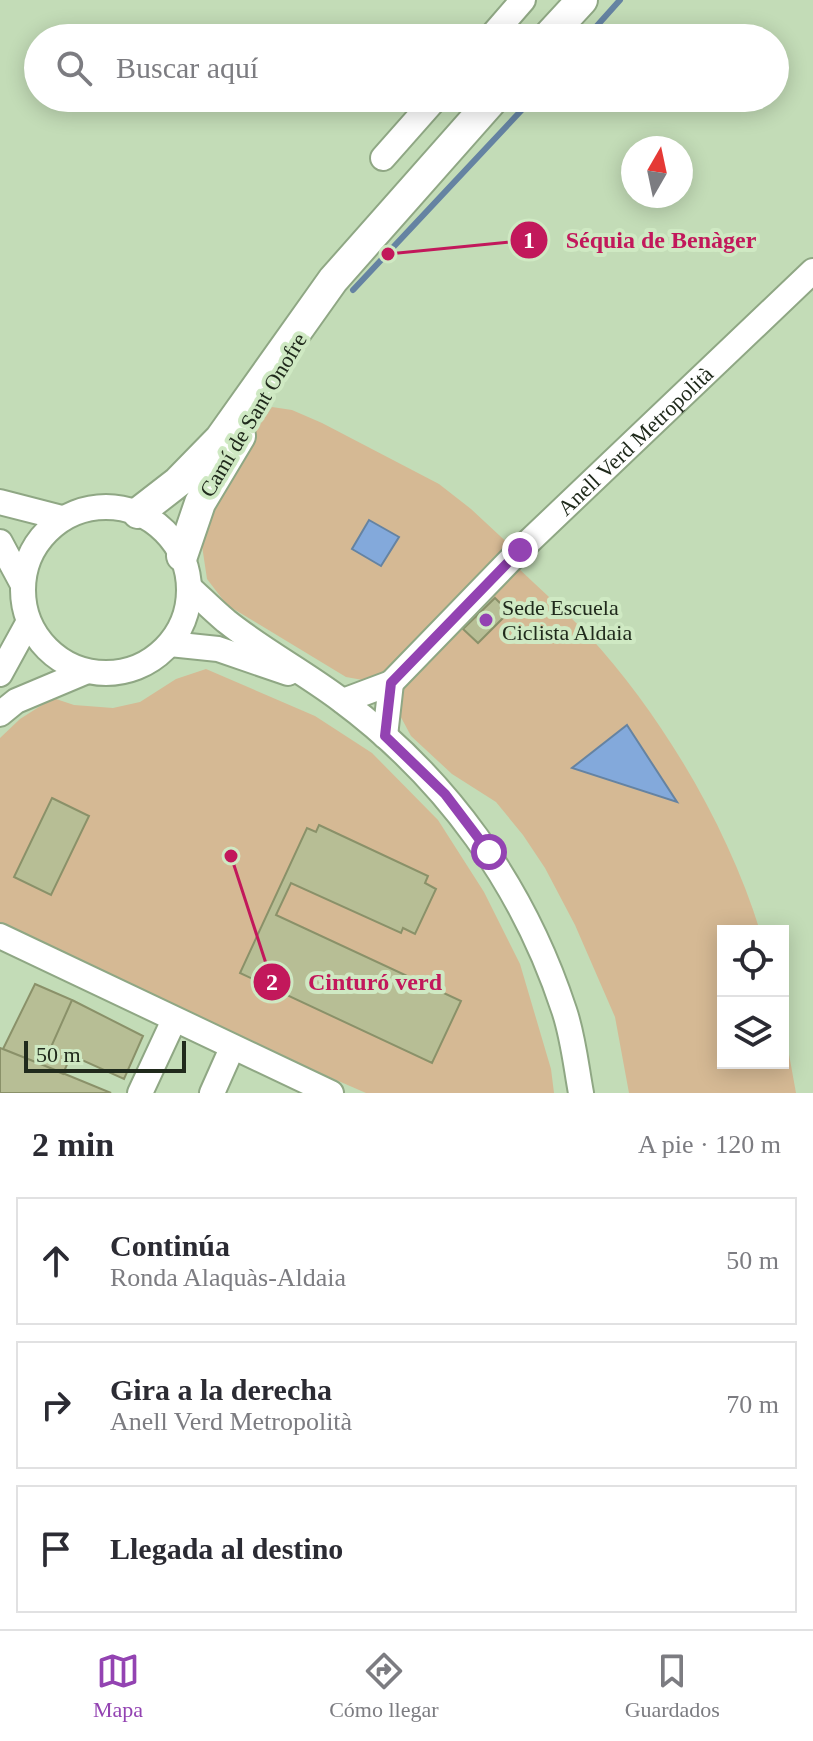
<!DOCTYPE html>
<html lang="es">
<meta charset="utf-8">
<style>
:root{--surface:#fff;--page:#f7f7f7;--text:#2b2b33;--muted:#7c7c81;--line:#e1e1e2;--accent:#9343b2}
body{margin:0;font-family:Georgia,serif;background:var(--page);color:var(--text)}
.controls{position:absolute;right:24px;bottom:24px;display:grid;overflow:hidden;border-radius:0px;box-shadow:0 4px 20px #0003}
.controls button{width:72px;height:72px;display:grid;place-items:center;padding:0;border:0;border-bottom:2px solid var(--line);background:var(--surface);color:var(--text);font:40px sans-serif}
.compass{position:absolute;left:621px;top:136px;width:72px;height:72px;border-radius:50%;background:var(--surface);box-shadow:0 4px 20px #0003;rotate:9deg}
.scale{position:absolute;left:24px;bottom:20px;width:162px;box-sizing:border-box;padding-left:8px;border:4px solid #202a1c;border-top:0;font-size:22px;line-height:28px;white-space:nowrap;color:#202a1c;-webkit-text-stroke:6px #cfe9c3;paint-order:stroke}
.stop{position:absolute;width:24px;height:24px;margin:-18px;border:6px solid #9343b2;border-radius:50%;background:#fff}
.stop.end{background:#9343b2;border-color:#fff;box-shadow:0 2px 8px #0008}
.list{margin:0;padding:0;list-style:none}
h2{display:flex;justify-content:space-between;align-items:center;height:104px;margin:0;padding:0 32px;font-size:34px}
h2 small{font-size:26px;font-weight:400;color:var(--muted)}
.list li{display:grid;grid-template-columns:52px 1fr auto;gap:24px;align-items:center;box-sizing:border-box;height:128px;margin:0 16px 16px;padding:0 16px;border:2px solid var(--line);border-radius:0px}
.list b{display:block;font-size:30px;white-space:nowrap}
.list p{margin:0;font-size:26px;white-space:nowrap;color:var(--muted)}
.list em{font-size:26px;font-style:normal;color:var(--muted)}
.icon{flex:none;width:44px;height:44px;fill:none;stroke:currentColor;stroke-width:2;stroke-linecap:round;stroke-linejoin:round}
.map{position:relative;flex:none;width:813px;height:1093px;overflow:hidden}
.search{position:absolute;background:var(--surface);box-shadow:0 4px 20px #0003;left:24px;right:24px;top:24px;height:88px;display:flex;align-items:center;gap:20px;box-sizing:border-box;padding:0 28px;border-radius:44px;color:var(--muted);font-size:30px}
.sheet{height:536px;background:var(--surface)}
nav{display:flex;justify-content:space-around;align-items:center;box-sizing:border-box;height:112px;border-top:2px solid var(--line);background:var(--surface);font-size:22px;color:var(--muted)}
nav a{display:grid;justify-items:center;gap:4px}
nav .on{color:var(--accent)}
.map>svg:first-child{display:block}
</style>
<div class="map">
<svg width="813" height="1093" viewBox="0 0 813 1093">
<rect width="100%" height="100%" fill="#c3dcb7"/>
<path fill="#d5b994" d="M272,407L292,410L322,423L439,484L471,509L512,547L374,682L346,677L227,605L207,579L201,539L202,509Z
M517,567C540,589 565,611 588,635C662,715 728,827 760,931H723V1063H783V1021L796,1093H629L615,1017L575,925L545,868L523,835L496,802L452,774L411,736L388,693Z
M206,669L315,716L372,753L438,820L484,892L520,964L551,1069L554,1093H366L162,1004L0,924V738L20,719L53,698L74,705L113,708L140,702L176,679Z"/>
<path fill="#83a9db" stroke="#6583a2" stroke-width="2" d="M369,520L399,537L381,566L352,549Z
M627,725L677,802L572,768Z"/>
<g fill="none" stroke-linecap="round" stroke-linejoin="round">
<path stroke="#6583a2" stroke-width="6" d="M586,38L620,0
M353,290L533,98"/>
</g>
<path fill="#b7be95" stroke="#8a9169" stroke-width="2" d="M495,598L509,612L478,643L463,629Z
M52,798L89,816L51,895L14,877Z
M319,825L428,876L425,883L436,889L415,934L403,928L401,933L291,883L276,915L461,1001L432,1063L240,973L307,828L316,832Z
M35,984L72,1000L43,1065L3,1049Z
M72,1000L143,1036L124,1079L71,1055L63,1074L43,1065Z
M0,1048L43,1065L111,1093H0Z"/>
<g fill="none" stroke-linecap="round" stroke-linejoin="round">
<g stroke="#8fa784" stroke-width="28">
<g id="minor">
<path d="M490,38L523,0"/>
<path d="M383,158L436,98"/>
<path d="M0,502L62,518"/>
<circle cx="106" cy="590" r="83"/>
<path d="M0,542L22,583"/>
<path d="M190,588C202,599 213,610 226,621C262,650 304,672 341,700C446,778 523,885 564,1010C573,1036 576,1066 581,1093"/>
<path d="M170,644L218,649L288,673"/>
<path d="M0,674L28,623"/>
<path id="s1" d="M391,683L520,550L813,271"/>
<path d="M343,701L391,683L385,736"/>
<path d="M0,714L16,701L85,672"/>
<path d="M0,936L331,1093"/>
<path d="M140,1093L174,1020"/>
<path d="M212,1093L232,1048"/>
</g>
</g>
<g stroke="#8fa784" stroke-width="34">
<path id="major" d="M547,38L582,0
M138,513L178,482L220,439L333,280L494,98
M182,556L200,503L240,436"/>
</g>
<use href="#minor" stroke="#fff" stroke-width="24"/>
<use href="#major" stroke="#fff" stroke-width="30"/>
</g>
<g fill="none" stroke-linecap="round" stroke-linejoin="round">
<path stroke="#9343b2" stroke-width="10" d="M489,852L445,794L385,736L391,683L520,550"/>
</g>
<circle fill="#9343b2" stroke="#cfe9c3" stroke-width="3" cx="486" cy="620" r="8"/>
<g text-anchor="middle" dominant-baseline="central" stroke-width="8" stroke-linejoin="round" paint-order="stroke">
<g font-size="22" fill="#202a1c" stroke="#cfe9c3">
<text transform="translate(253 415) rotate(-59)">Camí de Sant Onofre</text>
<text stroke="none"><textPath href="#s1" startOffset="344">Anell Verd Metropolità</textPath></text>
</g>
<g font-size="22" fill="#202a1c" stroke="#cfe9c3" text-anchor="start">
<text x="502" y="607">Sede Escuela<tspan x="502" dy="25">Ciclista Aldaia</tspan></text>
</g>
</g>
<path fill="none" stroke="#c2185b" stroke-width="3" d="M388 254L529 240M231 856L272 982"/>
<g fill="#c2185b" stroke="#cfe9c3" stroke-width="3">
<circle cx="388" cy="254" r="8"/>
<circle cx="231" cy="856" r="8"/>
<circle cx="529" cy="240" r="20"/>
<circle cx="272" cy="982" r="20"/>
</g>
<g font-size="24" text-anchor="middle" font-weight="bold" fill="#fff">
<text x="529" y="248">1</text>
<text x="272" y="990">2</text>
</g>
<g font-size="24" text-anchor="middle" font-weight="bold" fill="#c2185b" stroke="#cfe9c3" stroke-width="8" stroke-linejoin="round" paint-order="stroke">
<text x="661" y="248">Séquia de Benàger</text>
<text x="375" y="990">Cinturó verd</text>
</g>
</svg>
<div class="controls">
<button><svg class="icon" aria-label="locate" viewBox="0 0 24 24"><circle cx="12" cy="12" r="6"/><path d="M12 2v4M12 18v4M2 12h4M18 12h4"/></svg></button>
<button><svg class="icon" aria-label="layers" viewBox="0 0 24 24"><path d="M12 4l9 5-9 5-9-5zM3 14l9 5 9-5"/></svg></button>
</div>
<svg class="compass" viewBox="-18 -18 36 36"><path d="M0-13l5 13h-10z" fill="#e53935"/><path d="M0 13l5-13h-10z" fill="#7c7c81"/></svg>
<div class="scale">50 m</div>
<div class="stop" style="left:489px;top:852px"></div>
<div class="stop end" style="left:520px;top:550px"></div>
<div class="search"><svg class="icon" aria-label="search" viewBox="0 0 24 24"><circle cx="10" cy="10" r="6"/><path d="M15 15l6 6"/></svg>Buscar aquí</div>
</div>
<section class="sheet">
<h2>2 min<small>A pie · 120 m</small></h2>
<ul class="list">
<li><svg class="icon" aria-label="ahead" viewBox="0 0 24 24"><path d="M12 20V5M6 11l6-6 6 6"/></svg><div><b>Continúa</b><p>Ronda Alaquàs-Aldaia</p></div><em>50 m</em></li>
<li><svg class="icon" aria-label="right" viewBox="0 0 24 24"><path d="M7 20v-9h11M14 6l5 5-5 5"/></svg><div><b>Gira a la derecha</b><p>Anell Verd Metropolità</p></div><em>70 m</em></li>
<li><svg class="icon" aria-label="arrive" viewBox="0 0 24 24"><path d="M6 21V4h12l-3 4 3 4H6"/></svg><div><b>Llegada al destino</b></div></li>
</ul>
</section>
<nav>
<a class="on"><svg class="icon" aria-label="map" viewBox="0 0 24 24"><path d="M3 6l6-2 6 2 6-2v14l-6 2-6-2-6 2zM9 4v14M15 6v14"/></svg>Mapa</a>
<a><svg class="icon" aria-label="directions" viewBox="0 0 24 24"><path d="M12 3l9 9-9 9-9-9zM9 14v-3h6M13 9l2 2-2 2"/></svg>Cómo llegar</a>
<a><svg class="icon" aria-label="saved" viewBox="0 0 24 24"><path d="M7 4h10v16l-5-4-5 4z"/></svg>Guardados</a>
</nav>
